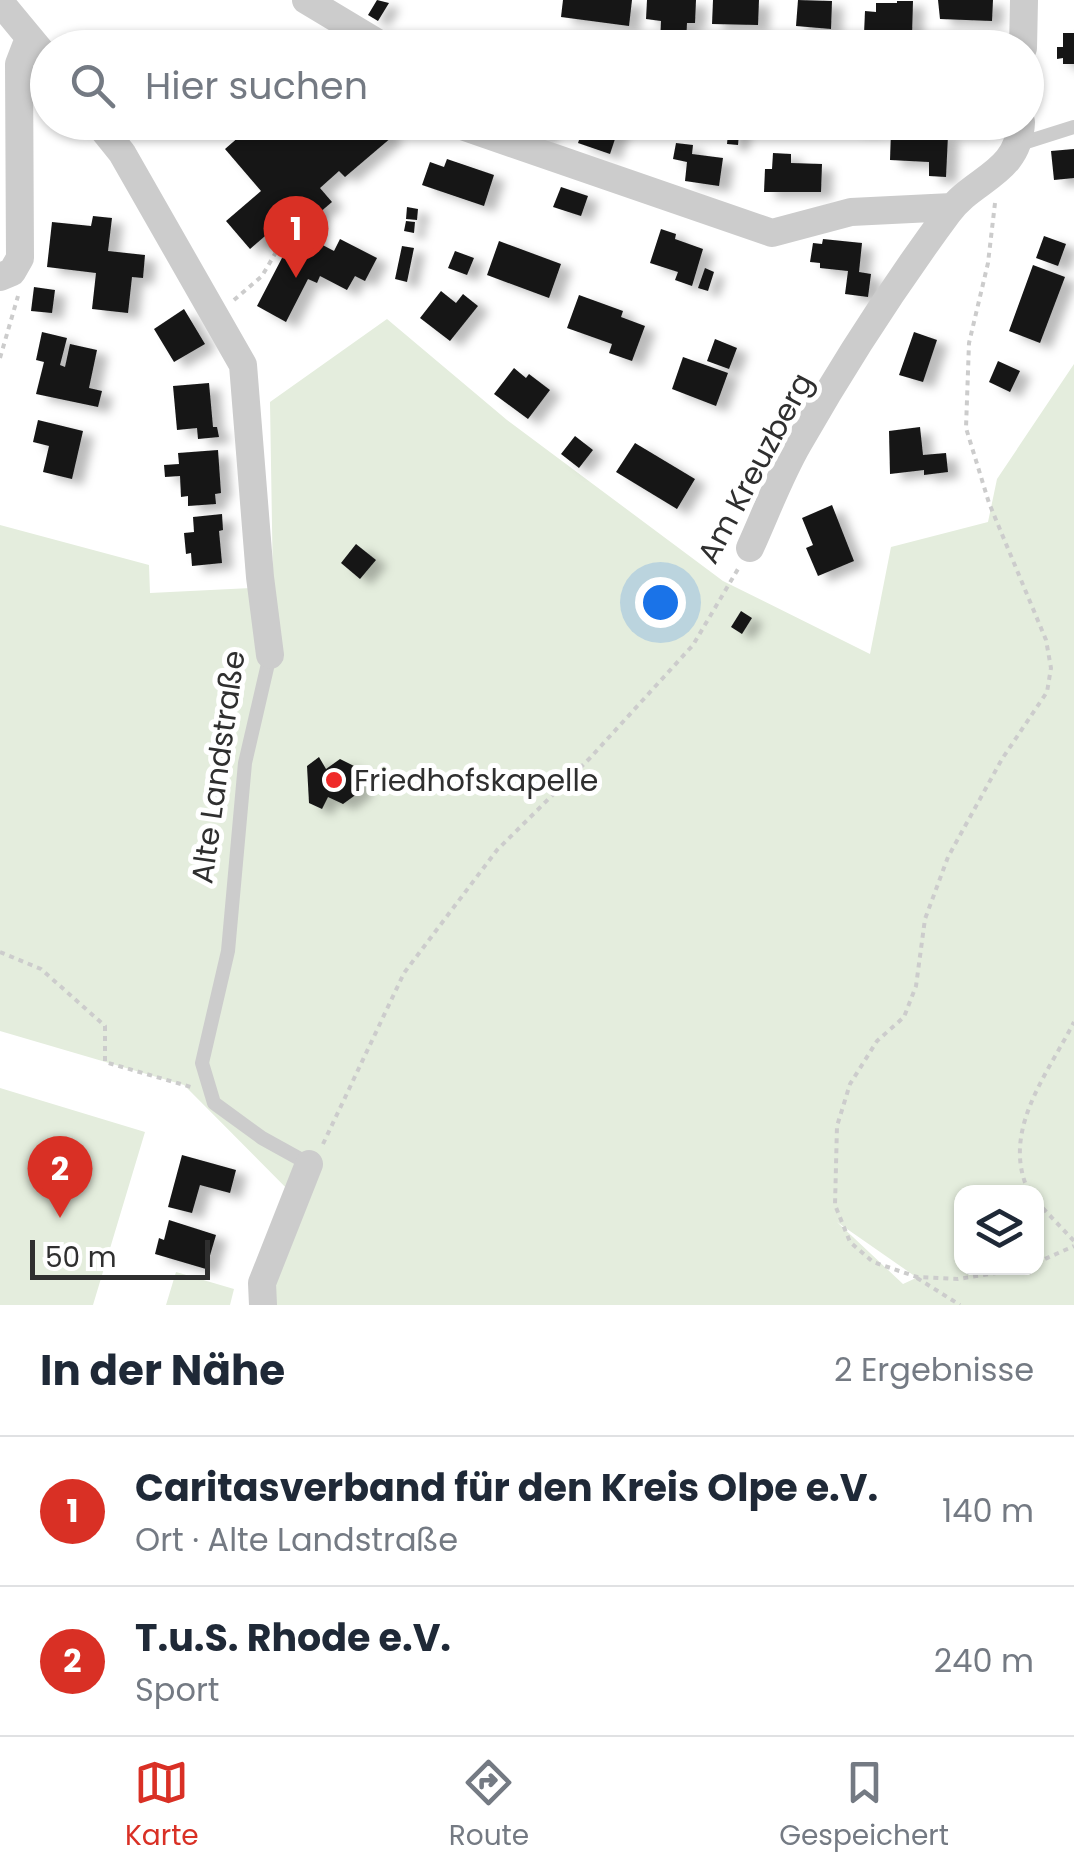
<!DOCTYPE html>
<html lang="de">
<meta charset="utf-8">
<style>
:root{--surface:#fff;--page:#f6f6f7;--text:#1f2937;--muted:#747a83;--line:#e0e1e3;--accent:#d93025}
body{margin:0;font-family:Poppins,sans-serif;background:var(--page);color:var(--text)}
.controls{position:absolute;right:30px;bottom:30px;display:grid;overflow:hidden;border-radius:20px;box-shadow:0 2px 8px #0004}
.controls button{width:90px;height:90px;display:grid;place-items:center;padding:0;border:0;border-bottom:2px solid var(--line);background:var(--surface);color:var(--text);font:50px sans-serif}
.scale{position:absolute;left:30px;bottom:25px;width:180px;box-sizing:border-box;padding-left:10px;border:5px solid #2f2f2f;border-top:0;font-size:28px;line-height:35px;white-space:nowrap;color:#2f2f2f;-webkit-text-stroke:8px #fff;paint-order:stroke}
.you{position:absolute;left:660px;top:602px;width:35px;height:35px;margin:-25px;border:8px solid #fff;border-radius:50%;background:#1a73e8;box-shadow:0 0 0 15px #1a73e833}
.badge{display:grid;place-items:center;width:65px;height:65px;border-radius:50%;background:var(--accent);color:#fff;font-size:32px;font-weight:700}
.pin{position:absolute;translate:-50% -82px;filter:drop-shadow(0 2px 5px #0008)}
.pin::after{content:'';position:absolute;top:52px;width:35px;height:30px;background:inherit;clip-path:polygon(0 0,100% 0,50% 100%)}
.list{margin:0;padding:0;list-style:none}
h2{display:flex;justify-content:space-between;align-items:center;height:130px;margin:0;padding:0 40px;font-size:42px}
h2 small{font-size:32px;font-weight:400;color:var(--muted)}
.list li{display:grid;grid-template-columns:65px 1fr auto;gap:30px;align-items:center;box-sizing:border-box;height:150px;padding:0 40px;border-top:2px solid var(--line)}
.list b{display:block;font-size:38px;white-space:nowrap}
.list p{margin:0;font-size:32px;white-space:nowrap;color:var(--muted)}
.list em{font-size:32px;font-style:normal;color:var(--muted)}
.icon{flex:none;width:55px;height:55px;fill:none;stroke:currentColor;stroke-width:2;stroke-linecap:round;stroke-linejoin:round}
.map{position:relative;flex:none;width:1074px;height:1305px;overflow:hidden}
.search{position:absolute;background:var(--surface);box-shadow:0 2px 8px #0004;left:30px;right:30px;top:30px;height:110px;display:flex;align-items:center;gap:25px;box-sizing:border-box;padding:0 35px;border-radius:55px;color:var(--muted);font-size:38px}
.sheet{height:430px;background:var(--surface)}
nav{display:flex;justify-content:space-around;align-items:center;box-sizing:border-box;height:140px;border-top:2px solid var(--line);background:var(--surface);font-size:28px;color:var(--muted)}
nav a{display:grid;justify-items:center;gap:5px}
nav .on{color:var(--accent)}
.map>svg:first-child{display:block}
</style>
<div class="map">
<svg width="1074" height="1305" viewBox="0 0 1074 1305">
<defs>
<filter id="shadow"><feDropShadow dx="11" dy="6" stdDeviation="5" flood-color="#0004"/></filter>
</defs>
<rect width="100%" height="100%" fill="#fff"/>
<path fill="#e4eddd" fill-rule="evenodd" d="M387,319L507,420L723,581L870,654L891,547L988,522L997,479L1074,364V1305H273V1285L305,1207L184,1085L0,1031V525L149,565L150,593L273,587L270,402ZM962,1192H1036V1268H962ZM837,1222L916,1277V1278L903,1284Z
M0,1088L145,1132L93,1305H0Z
M176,1272L234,1289L230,1305H166Z"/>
<path fill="#161616" filter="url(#shadow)" d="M377,0L389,3L378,21L368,15Z
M563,0H632L629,26L561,17Z
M647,0H696L695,23H687L686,42L660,41L661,21L646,19Z
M713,0H759L758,25L712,24Z
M798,0L832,1L831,29L796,26Z
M938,0H993L992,21L940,19Z
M897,1H913L912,36L864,34L865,11L876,12V3H897Z
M1063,33H1074V64H1063V58L1057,59V47H1063Z
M436,34L448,39L444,48H431Z
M256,122H267L275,131L285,122H380L392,137L345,177L339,171L320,188L332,202L305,225L293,212L250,249L226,221L261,191L225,149Z
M502,122H550L545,138Z
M585,122H607L619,127L610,154L578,143Z
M853,122H871L870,129L852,128Z
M729,123L740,124L738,145L727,144Z
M891,130L948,135L946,177L929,176V162L890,160Z
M676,143L693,145L692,154L723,158L719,186L685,181L687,162L673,159Z
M1074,149V178L1054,180L1051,151Z
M773,153L791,154V163L822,164L821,192H764L765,169H772Z
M447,159L494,175L484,206L422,185L430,162L444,167Z
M561,187L588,196L581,216L553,207Z
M407,207L418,209L417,220L406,219Z
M93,216L112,218L108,251L145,255L143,278L132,277L128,313L92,309L96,273L47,267L52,222L91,226Z
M406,221L415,222L414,233L404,231Z
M661,229L676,234L675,239L703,249L692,286L675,280L678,272L650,263Z
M296,231L334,251L340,239L377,258L365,281L355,276L347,290L320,276L317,283L308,279L286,322L257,306Z
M1044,236L1066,244L1058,266L1036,258Z
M823,239L862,243L859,272L871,274L868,297L845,294L848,271L820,268V263L810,262L813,243L822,244Z
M499,241L561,264L549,298L487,275Z
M402,246L414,248L407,282L395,279Z
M455,251L474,258L467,275L448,268Z
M1033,265L1065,277L1040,343L1009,331Z
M705,268L714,272L708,291L698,288Z
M34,287L55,290L52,313L31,311Z
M441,291L456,303L463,294L478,306L450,341L420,318Z
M579,295L623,311L621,317L645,326L632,361L609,353L612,344L567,328Z
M184,309L205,344L174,362L154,329Z
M42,332L67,338L60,365L65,367L70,344L97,350L89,388L102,391L98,407L36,394L44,362L36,360Z
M914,332L937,340L923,382L899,375Z
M715,339L737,348L729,369L707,361Z
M683,357L728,373L716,406L672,389Z
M998,361L1020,371L1010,392L989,382Z
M514,368L526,378L529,374L550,390L528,419L494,394Z
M209,383L213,427H217L219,437L198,439L197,428L177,430L173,386Z
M38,420L83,431L72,479L43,472L49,446L33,442Z
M920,427L923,455L946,453L948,472L924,475V470L890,474L889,431Z
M575,436L593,450L579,468L561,454Z
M635,443L695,479L677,509L616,472Z
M218,450L221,493L215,494L216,504L188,506V496L181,497L180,476L165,477L164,465L179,464L178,453Z
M832,505L854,561L818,576L806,548L813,545L802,518Z
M222,514L223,530L219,531L222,563L192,566L191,553L186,554L184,533L194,532L193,517Z
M356,544L376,560L360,579L341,563Z
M741,611L752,618L742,634L731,627Z
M319,757L326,769L340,759L360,769L361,791L343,804L328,797L322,809L309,803L307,766Z
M182,1155L236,1170L230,1193L200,1185L192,1213L168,1207Z
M169,1220L216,1235L206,1269L155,1254L159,1238L164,1240Z"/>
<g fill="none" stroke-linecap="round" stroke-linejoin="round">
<path stroke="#ccc" stroke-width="4" stroke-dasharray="5 5" stroke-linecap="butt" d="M184,129L191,122
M995,203L988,263L969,343L966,428L989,503L1046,640L1051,668L1047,692L1002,759L948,857L925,919L916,986L904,1017L877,1041L850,1084L837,1126L835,1205L850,1242L873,1262L917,1277L958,1279L1027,1268
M234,300L262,276L279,247
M0,358L18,296
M0,952L41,969L105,1026V1062L191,1087
M323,1144L404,973L497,850L590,758L693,645L738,569
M1029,1192C1000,1132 1047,1075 1074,1022
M1036,1201L1074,1241
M1036,1263L1074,1246
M917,1278L960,1305"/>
<path stroke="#ccc" stroke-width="14" d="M1020,144L1074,127
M270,655L245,763L228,951L202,1063L214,1103L262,1138L309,1164"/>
<path stroke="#ccc" stroke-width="28" d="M306,0L386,48
M0,2L48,60
M1023,48L1024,0
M97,122L122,153L243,365L260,577L270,655
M458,122L462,126L772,233L851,212L952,207
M0,277L12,272L20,258L19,64L29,38
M750,548C766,513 779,477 798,444C843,365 894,286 948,213C973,178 1019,174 1021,122
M263,1305L262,1283L309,1164"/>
</g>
<circle fill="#ef2a29" stroke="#fff" stroke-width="4" cx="334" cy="780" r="10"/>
<g text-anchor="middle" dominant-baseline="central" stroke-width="10" stroke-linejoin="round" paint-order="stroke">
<g font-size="30" fill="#2f2f2f" stroke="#fff">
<text transform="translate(755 468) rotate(-62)">Am Kreuzberg</text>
<text transform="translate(218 767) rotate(-82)">Alte Landstraße</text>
</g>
<g font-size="30" fill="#2f2f2f" stroke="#fff" text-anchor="start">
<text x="354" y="780">Friedhofskapelle</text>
</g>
</g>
</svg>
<div class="controls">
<button><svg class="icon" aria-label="layers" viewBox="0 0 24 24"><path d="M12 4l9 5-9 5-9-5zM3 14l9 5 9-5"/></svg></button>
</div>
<div class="scale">50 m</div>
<div class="you"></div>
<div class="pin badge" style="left:296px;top:278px">1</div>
<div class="pin badge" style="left:60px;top:1218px">2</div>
<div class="search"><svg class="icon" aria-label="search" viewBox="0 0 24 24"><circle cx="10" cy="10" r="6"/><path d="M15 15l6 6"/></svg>Hier suchen</div>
</div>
<section class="sheet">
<h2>In der Nähe<small>2 Ergebnisse</small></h2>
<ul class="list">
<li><span class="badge">1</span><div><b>Caritasverband für den Kreis Olpe e.V.</b><p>Ort · Alte Landstraße</p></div><em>140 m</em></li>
<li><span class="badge">2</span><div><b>T.u.S. Rhode e.V.</b><p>Sport</p></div><em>240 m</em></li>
</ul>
</section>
<nav>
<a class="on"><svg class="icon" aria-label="map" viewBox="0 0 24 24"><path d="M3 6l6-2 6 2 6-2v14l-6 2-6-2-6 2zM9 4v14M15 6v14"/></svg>Karte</a>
<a><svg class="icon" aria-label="directions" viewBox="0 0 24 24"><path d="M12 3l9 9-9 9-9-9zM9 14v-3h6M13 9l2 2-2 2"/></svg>Route</a>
<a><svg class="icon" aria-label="saved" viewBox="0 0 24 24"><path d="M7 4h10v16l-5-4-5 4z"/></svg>Gespeichert</a>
</nav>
